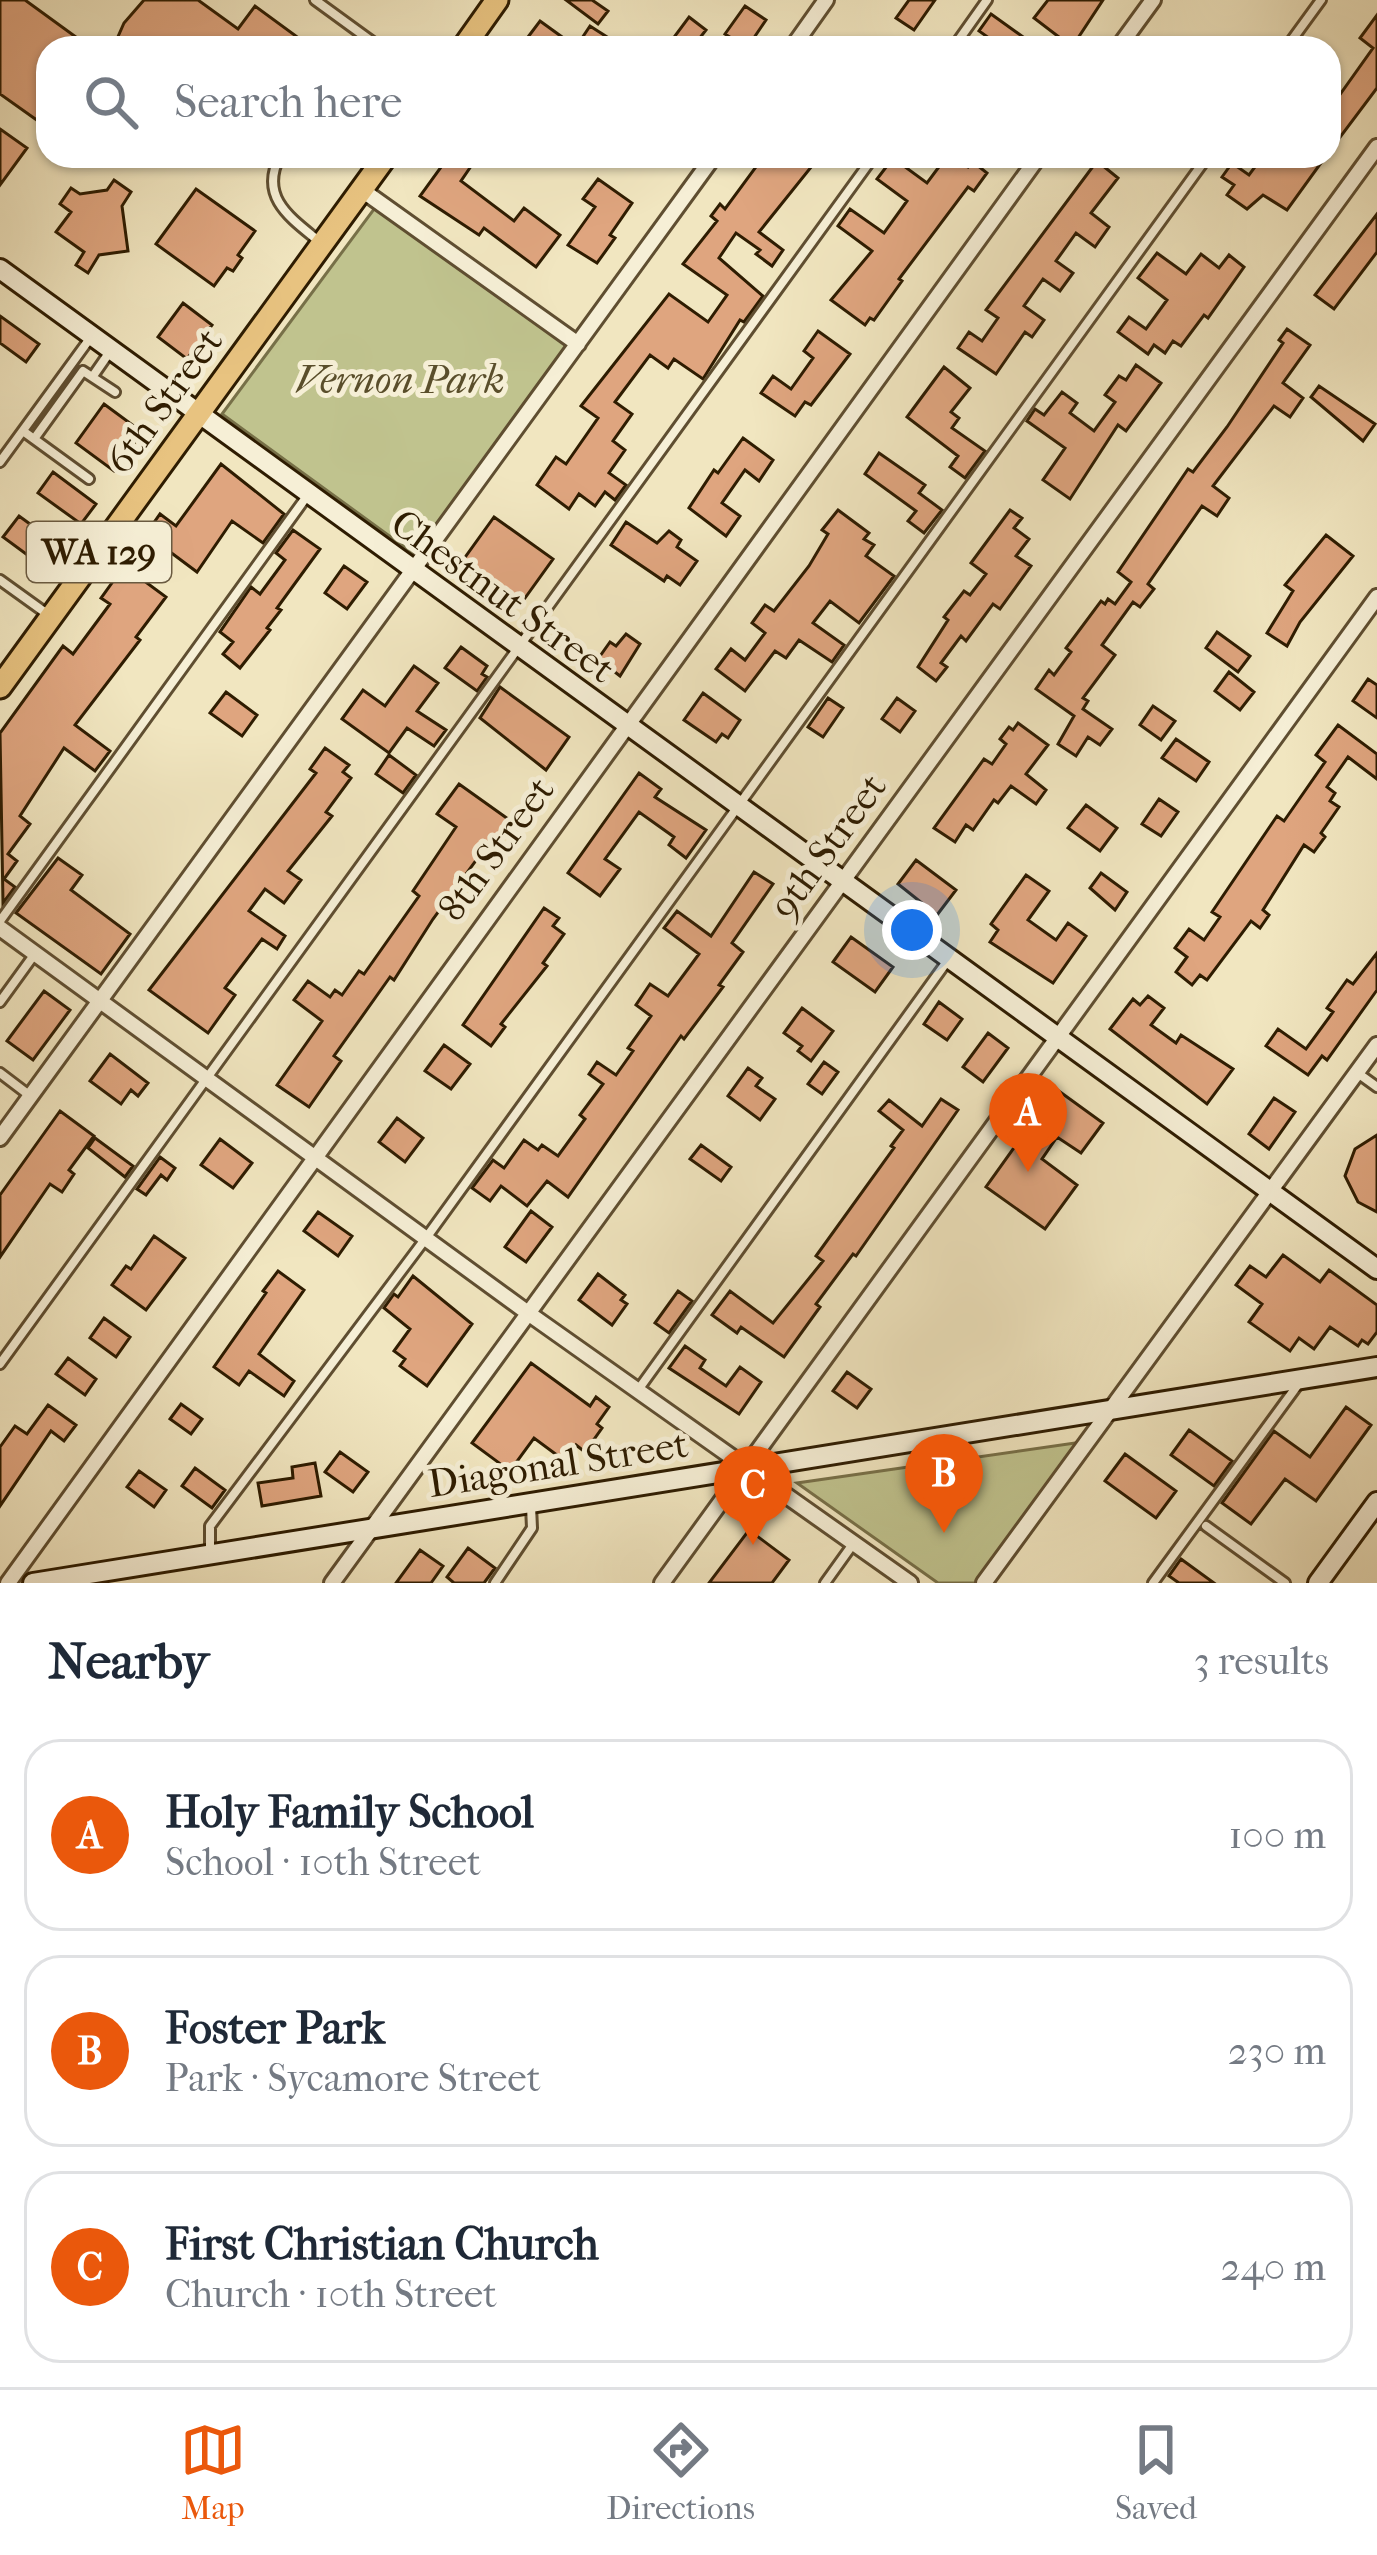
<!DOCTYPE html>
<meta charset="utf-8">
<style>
:root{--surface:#fff;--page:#f2f2f3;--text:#1f2937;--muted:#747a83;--line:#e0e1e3;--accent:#ea580c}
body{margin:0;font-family:"IM FELL French Canon",serif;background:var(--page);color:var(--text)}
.you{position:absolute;left:912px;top:930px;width:42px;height:42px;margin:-30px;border:9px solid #fff;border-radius:50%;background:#1a73e8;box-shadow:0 0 0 18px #1a73e833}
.badge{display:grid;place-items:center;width:78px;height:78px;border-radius:50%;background:var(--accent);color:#fff;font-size:39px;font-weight:700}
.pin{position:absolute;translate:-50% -99px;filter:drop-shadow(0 3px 6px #0008)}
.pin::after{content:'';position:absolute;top:63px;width:42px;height:36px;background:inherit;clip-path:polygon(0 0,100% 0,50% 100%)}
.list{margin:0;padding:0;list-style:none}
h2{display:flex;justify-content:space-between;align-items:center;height:156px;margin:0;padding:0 48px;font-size:51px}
h2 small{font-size:39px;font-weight:400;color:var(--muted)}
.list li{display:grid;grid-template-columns:78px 1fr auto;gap:36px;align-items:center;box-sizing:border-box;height:192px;margin:0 24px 24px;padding:0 24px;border:3px solid var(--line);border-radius:36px}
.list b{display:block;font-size:45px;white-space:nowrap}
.list p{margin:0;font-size:39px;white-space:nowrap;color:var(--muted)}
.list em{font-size:39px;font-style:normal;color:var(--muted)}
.icon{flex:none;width:66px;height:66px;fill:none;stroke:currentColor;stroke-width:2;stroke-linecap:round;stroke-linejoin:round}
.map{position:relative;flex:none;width:1377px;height:1583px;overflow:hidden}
.search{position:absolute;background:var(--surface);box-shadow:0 3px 9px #0004;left:36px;right:36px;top:36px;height:132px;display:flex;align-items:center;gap:30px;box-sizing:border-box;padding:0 42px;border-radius:36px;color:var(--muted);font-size:45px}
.sheet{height:804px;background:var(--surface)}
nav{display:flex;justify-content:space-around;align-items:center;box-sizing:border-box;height:168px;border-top:3px solid var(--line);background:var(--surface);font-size:33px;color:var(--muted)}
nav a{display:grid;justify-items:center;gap:6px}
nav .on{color:var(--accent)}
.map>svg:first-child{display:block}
</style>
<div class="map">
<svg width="1377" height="1583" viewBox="0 0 1377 1583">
<rect width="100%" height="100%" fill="#f1e6c0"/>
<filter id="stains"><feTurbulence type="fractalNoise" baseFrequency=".00167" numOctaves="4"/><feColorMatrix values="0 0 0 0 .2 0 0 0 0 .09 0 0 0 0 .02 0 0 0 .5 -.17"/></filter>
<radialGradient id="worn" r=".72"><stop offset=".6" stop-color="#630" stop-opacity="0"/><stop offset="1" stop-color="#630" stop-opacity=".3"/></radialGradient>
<path fill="#c0c38e" stroke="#777048" stroke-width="3" d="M380,201L578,344L421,559L222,414Z
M1089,1441L984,1583H938L797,1483Z"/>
<path fill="#dfa57f" stroke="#2e1c01" stroke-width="3" d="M0,0H25L91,48H48V128L0,94Z
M144,0H198L238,29L255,6L300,39L293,48H113L124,23Z
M566,0H592L608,11L598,24Z
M909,0H935L914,30L896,18Z
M1048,0H1103L1072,47L1034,18Z
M745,6L766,20L747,48L725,34Z
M991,14L1026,39L1019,48H1003L979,31Z
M1377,15V88L1338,140L1329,133V110L1373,48L1360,38Z
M689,17L706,30L692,48H666Z
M540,21L576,47L590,26L607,37L599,48H535L525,41Z
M0,129L27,148L0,185Z
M449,156H478L461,181L514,221L524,208L560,235L536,267L484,228L479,235L420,196Z
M764,156H800L812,166L759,232L783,250L772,266L756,254L760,250L736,233L719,258L763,296L744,322L740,320L703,379L674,359L668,368L650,355L615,402L632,414L613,441L625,450L609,473L626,485L615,500L605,492L595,506L579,494L569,509L537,485L556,457L566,464L598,418L581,406L669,294L708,322L727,295L683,264L717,221L711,216L720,204L725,209Z
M947,156L968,167L972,161L987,173L974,191L968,187L899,279L902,281L874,320L870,318L865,325L831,300L872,251L838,226L850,209L884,233L907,201L877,179L893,158L927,183Z
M1263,156H1326L1287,210L1263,195L1247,209L1227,195L1234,185L1222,177L1232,163L1249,175Z
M1097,161L1118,178L1091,213L1109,227L1095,247L1076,233L1056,261L1073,273L1060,291L1043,279L1024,306L1044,320L1032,337L1025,332L996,374L958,348L969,332L982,341L998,318L986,310Z
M598,179L632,203L610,235L615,238L597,263L568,245L595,207L583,199Z
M114,180L131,192L122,206L128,251L99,255L88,273L76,265L84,252L56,232L71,212L60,204L71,188L80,194L107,190Z
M196,189L255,231L238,255L242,258L233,271L227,268L214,286L156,244Z
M1377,214V252L1334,309L1315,295Z
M1157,253L1186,274L1201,254L1219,268L1229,255L1244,267L1208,318L1204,315L1181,346L1173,341L1165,353L1154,345L1148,354L1118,332L1129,317L1146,329L1167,300L1138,278Z
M183,303L212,325L187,359L158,337Z
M0,316L39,344L26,362L0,343Z
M1287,329L1310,345L1283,383L1303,398L1290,417L1274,406L1213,486L1229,498L1217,516L1202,506L1148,584L1154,589L1140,607L1133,602L1102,645L1115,655L1083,698L1088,701L1083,709L1112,729L1100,745L1088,737L1076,756L1058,744L1074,716L1036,689L1049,670L1054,675L1071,652L1066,648L1101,601L1105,604L1108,599L1115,604L1131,582L1118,572L1188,469L1193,472L1227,427L1283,343L1279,340Z
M818,331L850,354L811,405L805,402L795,416L761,393L773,376L791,389L813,358L804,351Z
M1136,365L1161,383L1126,431L1118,425L1070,499L1043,480L1065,448L1027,421L1035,409L1044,415L1062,392L1077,403L1070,413L1094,431L1115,402L1105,395L1119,376L1126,380Z
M944,367L970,388L951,412L959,418L952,428L985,451L965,478L950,467L958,456L907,417Z
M1319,386L1375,424L1363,441L1311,397Z
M104,404L142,432L114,471L76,443Z
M743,438L773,460L759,481L745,470L722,503L740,516L726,536L689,508L714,470L718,473Z
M879,453L925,485L919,493L942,510L924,533L908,521L916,511L865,474Z
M221,464L284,514L263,543L232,521L197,572L146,534L160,514L176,526Z
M53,472L96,504L81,524L38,493Z
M838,510L869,533L864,539L874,545L866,556L894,576L859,623L830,601L813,623L844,645L832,662L799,640L786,658L775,651L745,691L716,669L731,649L745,660L765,633L752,623L765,605L774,611L809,566L828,534L822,530Z
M1010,510L1022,518L1014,528L1029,539L1016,556L1031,566L1000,609L993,604L966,641L961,636L941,663L947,667L936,681L918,667L948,620L944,617L964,591L970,595L986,574L971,563Z
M19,516L67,551L52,573L3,537Z
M494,517L553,559L520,605L461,563Z
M626,522L657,543L669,531L681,540L677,547L697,561L680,585L667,576L664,581L611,545Z
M293,530L320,549L277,608L281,610L267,628L270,630L240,668L223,654L233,642L220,632L251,587L260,594L285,560L276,553Z
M1326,535L1353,556L1300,622L1287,646L1267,633L1293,591L1285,585Z
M124,566L166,597L136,637L140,640L75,725L110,751L95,771L64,748L20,816L30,824L8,854L17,861L4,879L15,887L3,903L0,733L63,646L73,654L110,604L101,598Z
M344,566L367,582L347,609L325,593Z
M1217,632L1250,656L1238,672L1206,648Z
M626,634L640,644L620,676L598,659L610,642L616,646Z
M461,647L487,666L482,674L487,677L477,691L445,668Z
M414,666L438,683L417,711L446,730L434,746L407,728L389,753L342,719L363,690L385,706Z
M1229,672L1254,692L1240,710L1215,691Z
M1368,679L1377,685V718L1353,701Z
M500,687L569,737L546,770L480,718Z
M226,692L257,715L242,736L210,713Z
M703,693L740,720L728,738L722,734L716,742L684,720Z
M828,698L843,708L823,737L808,727Z
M897,698L915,711L900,732L882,719Z
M1153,706L1175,721L1161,740L1140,725Z
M1018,723L1048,745L1026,774L1046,790L1036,804L1011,786L998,803L994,800L973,830L966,825L955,842L934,828L984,759L992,764L1006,744L1000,739L1009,727L1013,730Z
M1338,725L1377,754V779L1348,757L1327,787L1335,793L1330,801L1339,807L1321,833L1325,837L1314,852L1304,845L1263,910L1269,915L1260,928L1251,921L1207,980L1200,975L1192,985L1176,972L1187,957L1175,948L1189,929L1204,940L1220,917L1212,912L1277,816L1284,821L1325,762L1316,755Z
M1176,739L1209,762L1196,781L1162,758Z
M325,748L349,765L343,772L351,778L326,812L332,816L288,871L301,880L284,903L265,889L249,911L285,936L277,949L262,939L225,988L235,995L208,1033L149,990L316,773L310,769Z
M389,755L416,775L403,793L376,774Z
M639,773L661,789L655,797L706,830L686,858L669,845L674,837L639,812L605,859L620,869L600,896L568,873Z
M459,784L511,821L489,851L485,848L433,919L394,980L390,977L334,1056L341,1061L309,1107L277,1085L322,1021L294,1000L308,981L330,997L335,990L342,995L359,971L364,974L419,896L413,891L456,827L437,814Z
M1159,799L1178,812L1161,836L1142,824Z
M1086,805L1117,828L1100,851L1068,828Z
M58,858L82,875L71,890L130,934L101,974L16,913Z
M916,860L956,890L937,915L898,884Z
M754,872L773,884L732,943L743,952L719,985L723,987L684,1039L681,1036L568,1197L547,1181L527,1206L501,1186L490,1201L472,1188L493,1160L504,1168L524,1140L538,1150L542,1145L558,1156L585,1119L580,1115L603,1084L589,1074L597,1062L616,1075L633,1051L628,1048L651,1016L636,1005L650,984L668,996L699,954L664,928L677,911L711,936Z
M1101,873L1127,892L1115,910L1090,888Z
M1026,875L1049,891L1028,920L1056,940L1068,923L1086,936L1053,983L990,942L998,930L991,924Z
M544,908L559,918L553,926L564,934L543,963L547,966L501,1024L505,1027L491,1046L463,1025Z
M851,937L893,967L875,992L833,962Z
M1377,953V990L1327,1060L1322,1056L1308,1075L1266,1046L1278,1029L1306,1049L1333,1012L1327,1008L1347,980L1353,984Z
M44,991L70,1010L33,1060L7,1041Z
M1148,996L1164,1008L1151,1025L1176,1043L1181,1035L1233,1069L1207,1104L1110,1029L1133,999L1140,1005Z
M939,1002L962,1019L947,1040L924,1024Z
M802,1008L833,1031L811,1061L798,1051L802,1046L784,1033Z
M988,1033L1008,1048L983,1082L963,1067Z
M444,1045L470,1064L451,1089L425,1071Z
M110,1054L148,1083L138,1096L131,1090L121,1104L90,1081Z
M824,1062L838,1072L822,1094L808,1084Z
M748,1068L762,1078L756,1086L775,1099L760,1120L728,1096Z
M1056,1089L1103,1123L1081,1153L1057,1137L1042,1159L1077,1185L1045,1229L986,1187Z
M1274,1098L1295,1112L1269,1149L1249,1134Z
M941,1099L958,1110L856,1256L853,1254L816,1304L820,1307L784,1357L741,1327L737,1333L712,1315L730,1291L773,1323L823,1261L816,1256L894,1148L891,1146L903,1130L879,1111L889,1100L922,1126Z
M60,1111L94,1136L69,1170L74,1174L62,1192L50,1184L0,1257V1195Z
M397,1118L423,1138L405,1162L379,1142Z
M1377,1135V1212L1358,1202L1345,1176L1355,1149Z
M95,1138L133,1166L125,1177L88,1148Z
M220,1139L252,1163L233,1188L201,1165Z
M701,1145L731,1167L721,1181L690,1159Z
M160,1157L175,1168L167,1180L161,1175L146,1195L137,1189Z
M531,1211L552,1227L526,1262L505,1247Z
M318,1212L352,1236L338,1256L304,1231Z
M154,1236L185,1258L146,1310L112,1285L126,1266L131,1269Z
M1283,1255L1320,1282L1329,1270L1377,1305V1332L1368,1344L1362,1340L1358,1346L1330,1327L1314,1349L1299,1338L1290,1351L1249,1322L1262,1304L1236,1285L1250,1266L1266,1277Z
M278,1271L304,1290L259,1354L294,1381L284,1396L249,1371L239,1385L214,1367L266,1293L263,1291Z
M598,1274L625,1295L621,1300L627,1304L612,1325L579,1300Z
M413,1276L472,1324L427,1386L400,1366L405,1359L394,1351L410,1329L384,1308L394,1294L398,1297Z
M678,1291L692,1301L669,1333L655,1323Z
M104,1318L130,1337L116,1357L90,1338Z
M685,1346L705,1360L700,1368L726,1386L740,1367L761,1382L739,1414L669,1368Z
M68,1358L96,1379L85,1395L56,1374Z
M531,1363L590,1406L596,1397L609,1407L597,1424L602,1428L585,1452L576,1445L565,1461L534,1438L510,1471L472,1443Z
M847,1372L871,1389L857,1408L833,1391Z
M181,1404L202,1419L191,1434L170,1419Z
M48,1405L76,1425L64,1441L51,1431L0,1506V1447L15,1426L27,1434Z
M1346,1407L1371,1425L1316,1501L1285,1479L1251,1524L1222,1503L1274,1431L1310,1457Z
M1189,1430L1232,1461L1214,1486L1171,1455Z
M340,1452L368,1472L353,1492L325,1472Z
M1125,1454L1176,1491L1156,1518L1105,1481Z
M315,1463L321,1496L262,1506L258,1483L293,1478L292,1467Z
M195,1468L225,1490L212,1508L182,1486Z
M139,1471L166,1490L154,1507L127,1487Z
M749,1530L789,1560L772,1583H709Z
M468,1548L495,1568L484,1583H454L447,1577Z
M420,1550L443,1566L431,1583H396Z
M1181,1559L1214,1583H1179L1169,1576Z"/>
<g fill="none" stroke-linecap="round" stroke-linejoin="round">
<g stroke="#5f4e31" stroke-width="14">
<path id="lane" d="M315,0L363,35L353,48
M363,35L381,48
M953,48L987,0
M1286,48L1321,0
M280,156C258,198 292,219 321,243
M93,376L109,353
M23,431L89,479
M34,439L83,371L115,392
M0,462L91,337
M0,580L50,616
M0,921L307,496
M0,1002L34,955
M0,1073L29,1095
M1359,1074L1377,1087
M0,1364L874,156
M638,1390L948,960
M1206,1526L1285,1583
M210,1552V1526L426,1238L1208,156
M495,1583L532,1528L531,1506
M825,1583L853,1544
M1153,1583L1297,1386"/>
</g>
<g stroke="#5f4e31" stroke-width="20">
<path id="street" d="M792,48L826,0
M1118,48L1153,0
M362,190L578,344
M0,928L528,1313L910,1583
M0,1138L714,156
M8,1583L1039,156
M332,1583L1377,147
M662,1583L1377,597
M984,1583L1377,1045"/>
</g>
<g stroke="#2e1c01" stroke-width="24">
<path id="secondary" d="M0,269L1377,1269
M33,1583L1377,1367
M1318,1583L1377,1502"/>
</g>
<g stroke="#2e1c01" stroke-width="27">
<path id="primary" d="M463,48L497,0
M0,687L386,156"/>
</g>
<use href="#lane" stroke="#f6efd6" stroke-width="8"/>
<use href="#street" stroke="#f6efd6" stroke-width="14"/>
<use href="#secondary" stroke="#f6efd6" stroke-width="18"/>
<use href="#primary" stroke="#e8c380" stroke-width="21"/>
</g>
<g text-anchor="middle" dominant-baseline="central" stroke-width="10" stroke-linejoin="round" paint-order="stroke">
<rect fill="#f6efd6" stroke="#6a5b41" stroke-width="3" x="27" y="522" width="144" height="60" rx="9"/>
<g font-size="36" font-weight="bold" fill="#2e1c01">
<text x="99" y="552">WA 129</text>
</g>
<g font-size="39" font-style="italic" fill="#5a4e2b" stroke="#f6efd6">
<text x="400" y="380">Vernon Park</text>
</g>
<g font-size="39" fill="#2e1c01" stroke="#f6efd6">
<text transform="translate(164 401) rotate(-54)">6th Street</text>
<text transform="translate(503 596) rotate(36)">Chestnut Street</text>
<text transform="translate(828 846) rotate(-54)">9th Street</text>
<text transform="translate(496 849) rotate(-54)">8th Street</text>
<text transform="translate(558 1464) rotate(-9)">Diagonal Street</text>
</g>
</g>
<rect width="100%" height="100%" filter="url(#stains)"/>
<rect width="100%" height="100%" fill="url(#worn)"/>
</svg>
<div class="you"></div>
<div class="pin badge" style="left:1028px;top:1172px">A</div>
<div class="pin badge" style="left:944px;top:1533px">B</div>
<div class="pin badge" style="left:753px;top:1545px">C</div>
<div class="search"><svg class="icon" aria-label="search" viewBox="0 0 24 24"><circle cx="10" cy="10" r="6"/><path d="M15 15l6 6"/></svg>Search here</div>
</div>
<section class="sheet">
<h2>Nearby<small>3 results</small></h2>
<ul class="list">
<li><span class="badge">A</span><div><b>Holy Family School</b><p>School · 10th Street</p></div><em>100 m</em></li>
<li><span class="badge">B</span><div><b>Foster Park</b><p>Park · Sycamore Street</p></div><em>230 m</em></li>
<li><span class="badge">C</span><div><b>First Christian Church</b><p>Church · 10th Street</p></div><em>240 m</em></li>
</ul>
</section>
<nav>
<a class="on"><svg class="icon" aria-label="map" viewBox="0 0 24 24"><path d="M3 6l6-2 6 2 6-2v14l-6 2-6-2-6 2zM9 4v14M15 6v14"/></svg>Map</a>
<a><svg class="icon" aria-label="directions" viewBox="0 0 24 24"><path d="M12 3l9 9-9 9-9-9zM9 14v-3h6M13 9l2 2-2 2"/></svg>Directions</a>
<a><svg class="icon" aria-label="saved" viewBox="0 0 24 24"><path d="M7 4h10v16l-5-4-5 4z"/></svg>Saved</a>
</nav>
